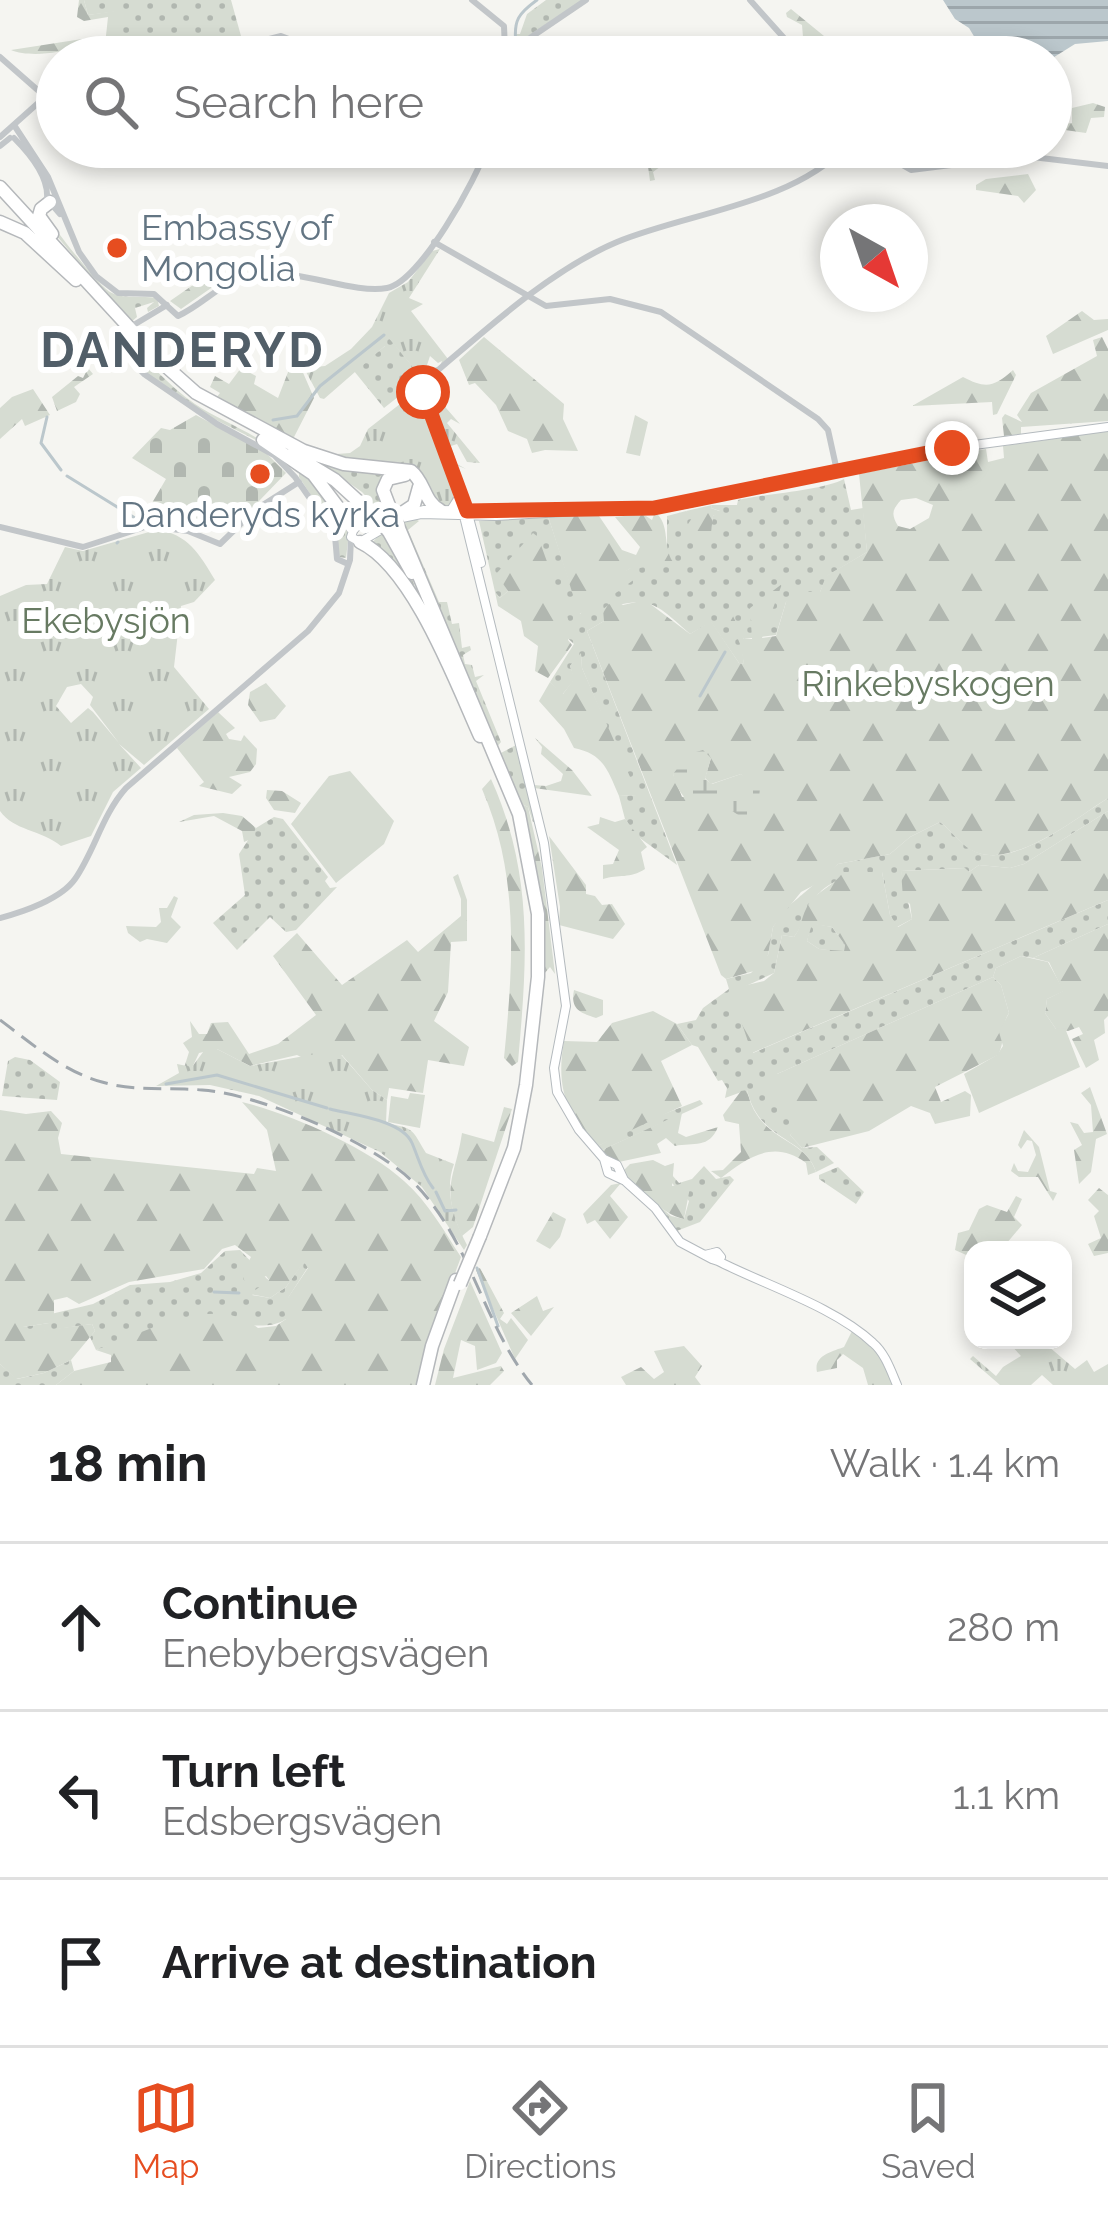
<!DOCTYPE html>
<meta charset="utf-8">
<style>
:root{--surface:#fff;--page:#f6f6f6;--text:#202124;--muted:#757577;--line:#e0e0e0;--accent:#e64d20}
body{margin:0;font-family:Raleway,sans-serif;background:var(--page);color:var(--text)}
.controls{position:absolute;right:36px;bottom:36px;display:grid;overflow:hidden;border-radius:24px;box-shadow:0 6px 18px #0003}
.controls button{width:108px;height:108px;display:grid;place-items:center;padding:0;border:0;border-bottom:3px solid var(--line);background:var(--surface);color:var(--text);font:60px sans-serif}
.compass{position:absolute;left:820px;top:204px;width:108px;height:108px;border-radius:50%;background:var(--surface);box-shadow:0 6px 18px #0003;rotate:140deg}
.stop{position:absolute;width:36px;height:36px;margin:-27px;border:9px solid #e64d20;border-radius:50%;background:#fff}
.stop.end{background:#e64d20;border-color:#fff;box-shadow:0 3px 12px #0008}
.list{margin:0;padding:0;list-style:none}
h2{display:flex;justify-content:space-between;align-items:center;height:156px;margin:0;padding:0 48px;font-size:51px}
h2 small{font-size:39px;font-weight:400;color:var(--muted)}
.list li{display:grid;grid-template-columns:78px 1fr auto;gap:36px;align-items:center;box-sizing:border-box;height:168px;padding:0 48px;border-top:3px solid var(--line)}
.list b{display:block;font-size:45px;white-space:nowrap}
.list p{margin:0;font-size:39px;white-space:nowrap;color:var(--muted)}
.list em{font-size:39px;font-style:normal;color:var(--muted)}
.icon{flex:none;width:66px;height:66px;fill:none;stroke:currentColor;stroke-width:2;stroke-linecap:round;stroke-linejoin:round}
.map{position:relative;flex:none;width:1108px;height:1385px;overflow:hidden}
.search{position:absolute;background:var(--surface);box-shadow:0 6px 18px #0003;left:36px;right:36px;top:36px;height:132px;display:flex;align-items:center;gap:30px;box-sizing:border-box;padding:0 42px;border-radius:66px;color:var(--muted);font-size:45px}
.sheet{height:660px;background:var(--surface)}
nav{display:flex;justify-content:space-around;align-items:center;box-sizing:border-box;height:168px;border-top:3px solid var(--line);background:var(--surface);font-size:33px;color:var(--muted)}
nav a{display:grid;justify-items:center;gap:6px}
nav .on{color:var(--accent)}
.map>svg:first-child{display:block}
</style>
<div class="map">
<svg width="1108" height="1385" viewBox="0 0 1108 1385">
<defs>
<pattern id="grass-dots" width="8" height="8" patternUnits="userSpaceOnUse" patternTransform="scale(3)"><rect width="8" height="8" fill="#d6dcd2"/><path d="M2 2h.1M6 6h.1" fill="none" stroke="#b1b7b0" stroke-width="1.8" stroke-linecap="round"/></pattern>
<pattern id="forest-firs" width="22" height="20" patternUnits="userSpaceOnUse" patternTransform="scale(3)"><rect width="22" height="20" fill="#d6dcd2"/><path d="M5 1l3.5 6h-7zM16 11l3.5 6h-7z" fill="#b1b7b0"/></pattern>
<pattern id="wetland-marsh" width="20" height="14" patternUnits="userSpaceOnUse" patternTransform="scale(3)"><rect width="20" height="14" fill="#d6dcd2"/><path d="M1 5h8M5 5V1M11 12h8M15 12V8" fill="none" stroke="#b1b7b0"/></pattern>
<pattern id="cemetery-stones" width="16" height="16" patternUnits="userSpaceOnUse" patternTransform="scale(3)"><rect width="16" height="16" fill="#d6dcd2"/><path d="M2 7V4a2 2 0 0 1 4 0v3zM10 15v-3a2 2 0 0 1 4 0v3z" fill="#b1b7b0"/></pattern>
<pattern id="park-tufts" width="24" height="20" patternUnits="userSpaceOnUse" patternTransform="scale(3)"><rect width="24" height="20" fill="#d6dcd2"/><path d="M3 7l-1-3M5 7V3M7 7l1-3M15 17l-1-3M17 17v-4M19 17l1-3" fill="none" stroke="#b1b7b0"/></pattern>
<pattern id="water-rules" width="6" height="5" patternUnits="userSpaceOnUse" patternTransform="scale(3)"><rect width="6" height="5" fill="#bbc7cc"/><path d="M0 2.5h6" fill="none" stroke="#9ca6ab"/></pattern>
</defs>
<rect width="100%" height="100%" fill="#f5f5f1"/>
<path fill="url(#grass-dots)" d="M84,0H231L241,36L240,40C195,54 143,69 99,50L96,43L99,39L104,45L108,43L106,35L128,10L88,15Z
M546,0H582L515,45L516,34H520L527,14Z
M44,211C49,223 98,285 110,292C124,300 142,295 157,298L159,306L148,312L147,308L154,302L135,308L137,317L130,323L40,216Z
M387,335L422,378L384,408L354,371L385,346L381,340Z
M125,338C147,361 168,385 195,404C228,426 276,440 298,473L264,444L208,416L149,375L121,348Z
M312,457L397,471L385,480L390,517L387,519L362,492Z
M299,471H306L350,524L346,558L339,557L336,533L299,477Z
M844,479L851,510L863,508L867,552L827,576L820,592L786,602L776,635L744,639L740,634L744,664L739,663L711,622L690,634C655,603 650,595 604,609V621L587,631L677,865L637,836L625,819L619,796L636,795L582,668L581,655L570,666L575,679L562,695L550,682L574,644L497,574L508,591L500,598L495,592L479,521L548,516L580,614L631,568L623,573L619,569L621,560L667,554V516L686,511L711,529L713,516L720,511L711,508L712,505H737L738,500C765,494 824,490 844,479Z
M412,517L419,521L408,530L439,602H447L452,624L459,623L462,648L470,646L471,650L463,655L465,664L472,665L475,677L484,675L476,681L501,742L496,748L400,524L384,532L404,561L432,626L390,564L370,545L381,533L366,543Z
M518,744L537,821L533,822L528,807L519,803L499,754Z
M1108,798V811L1024,864L1010,868L979,865L969,872L964,868L901,871L912,919L897,927L890,915L882,872C861,873 834,877 818,894C808,906 804,924 794,937L782,935L774,973L746,986L753,1053L1108,900V924L1033,958L1021,956L996,968L993,977L777,1074L796,1130L790,1135L802,1148L817,1147L834,1163L816,1172C805,1136 759,1142 747,1090L725,1098L727,1088L722,1080L718,1081L698,1047L692,1045L677,1024L696,1020L703,1008L729,989L726,979L751,973L768,955L773,927L784,910L838,864L890,854L910,837L940,822C951,830 959,842 969,848C1007,875 1076,818 1108,798Z
M274,817L283,819L328,877L325,881L330,888L337,887L296,930L286,932L270,917L237,950L213,923L245,895L239,854L256,828Z
M811,923L832,927L845,945L844,952L819,949L807,941Z
M15,1057L30,1060L60,1082L57,1100L2,1096L8,1061Z
M700,1100L703,1104L695,1108L602,1150L598,1146L638,1124Z
M704,1166L716,1179L730,1176L734,1180L700,1222L674,1232L652,1200L671,1216L684,1219L689,1201L670,1181L672,1175L679,1183L692,1179Z
M838,1167L864,1192L856,1204L819,1179V1175Z
M240,1250L269,1281L252,1295L270,1298L286,1287L304,1261L308,1267L288,1298L286,1319C271,1329 257,1324 240,1326C192,1332 142,1334 96,1350L90,1337L95,1331L92,1324L23,1334V1327L49,1323L51,1314L93,1304L130,1285L170,1282L201,1273L225,1251Z
M71,1360L74,1371L56,1385H0V1364L17,1379L44,1373Z"/>
<path fill="url(#forest-firs)" fill-rule="evenodd" d="M79,0H84L88,15L128,9L129,21L107,35L109,43L105,45L108,17L84,21L77,17Z
M791,9L824,36L821,47L810,57L800,52L810,40L803,37L802,25L787,17L786,13Z
M95,37L102,55L78,50L76,46C61,54 27,57 11,50Z
M1093,103L1105,107L1104,117L1091,118L1086,133L1051,128V125L1072,123V108Z
M653,147H697L677,168L668,161L653,172L655,180L650,181L647,159Z
M1028,174L1036,190L1024,203L1018,196L976,190V185L986,179Z
M203,278L214,286L181,309L170,301Z
M1082,311L1094,320L1108,319V330L1053,354L1046,336Z
M484,337L564,404L563,419L578,451L545,450L532,453L527,439L508,431L496,405L475,383L469,385L459,360Z
M1102,337L1108,349V421L1021,427V434L1004,436L1002,418L1005,414L1022,422L1017,415L1031,393L1097,356L1093,340Z
M290,367L301,368L314,398L292,441L216,398L220,393L210,387L215,376L229,384L241,368L256,376L254,384L278,398Z
M88,368L93,374L74,387L80,394L76,402L57,411L52,397L78,376L83,378Z
M1013,370L1016,375L997,414L993,415L992,402L912,406L963,377C986,389 994,387 1013,370Z
M33,389L50,415L25,426L22,419L0,439V408L12,397Z
M1108,431V798C1076,818 1007,875 968,848C959,842 951,830 940,822L910,837L890,854L838,864L822,881L801,892L773,927L768,955L761,969L726,979L721,975L587,631L604,621L603,609L615,600L623,605L645,600L690,634L711,621L739,663L744,664L740,644L726,610H730L744,639H752L750,608L782,584L762,638L776,636L786,602L796,592H820L826,576L867,552L859,474L986,449L988,462L1004,458L1003,446ZM916,498L933,505L929,518L910,529L898,526C891,514 892,510 901,500ZM711,758L705,778L711,784L741,774L752,786L682,797L673,774Z
M712,505L711,508L722,512L713,516L710,541C697,546 691,538 686,527L692,518L686,511Z
M655,512C671,525 662,546 673,562L639,568L621,561L623,572L631,568L639,576L598,606L579,614L548,516H599L622,550L636,555L640,547L615,517L643,514L652,520Z
M533,533L538,537L572,630L568,640L572,645L548,678L535,671L538,646L524,636L521,621L498,606L495,592L500,598L508,591L496,574Z
M581,653L582,668L638,795L619,796C608,771 604,754 574,748L564,729L539,701L550,682L563,694L574,679L570,666Z
M266,683L286,706L275,719L260,722L248,705L250,692Z
M218,712L235,728L226,734L229,739L241,741L244,735L257,749L256,764L250,772L229,777L242,785L232,794L199,786L204,782L177,748Z
M535,738L572,770L592,796L534,788V785L546,786L561,781L563,774L541,754L542,747Z
M491,779C534,874 527,961 518,1062L512,1066L504,1058C513,966 520,876 482,789Z
M267,790L282,791L301,803L295,813L274,810L266,798Z
M519,803L528,807L542,868L555,974L550,967L544,974V925Z
M1108,811V900L752,1053L730,989L764,981L774,973L782,935L794,937C802,926 801,919 806,909C813,892 834,887 843,872H882L890,915L898,927L912,919L910,904L903,898L901,871L965,868L969,872L979,865L1010,868L1024,864ZM812,924L832,927L845,945L844,951L819,949L807,941Z
M223,813L242,816L256,828L251,839L244,842L242,831L214,816L179,822L194,815Z
M600,817L615,822L625,819L647,847L641,852L645,869C630,879 619,874 603,879V865L613,864L619,850L587,827L599,824Z
M549,836L586,885V894L595,896L602,905L612,904L625,924L613,939L559,925L560,907Z
M458,874L467,900V941L451,942L448,992L434,1021L469,1047L464,1066L428,1060L423,1093L389,1088L387,1100L372,1090L342,1055L305,1059L297,1055L250,1066L217,1049L199,1053L192,1068H184L189,1052L183,1043L192,1037L190,1021L199,1034H207L211,1023L228,1022L249,1054L278,1044L316,1015L273,956L297,933L342,985L407,940L418,952L461,916V899L453,877Z
M174,896L178,898L171,917L181,927L167,943L147,939L140,942L128,933L126,926L156,927L161,922L159,908H167Z
M1108,924V1016L1104,1020L1105,1033L1094,1040L1099,1060L1086,1068L1072,1039L1083,1034L1079,1027L1068,1031L1056,1029L1045,1013L1047,999L1063,991L1049,962L1033,958Z
M993,977L1001,985L1009,1013C1000,1026 1006,1041 998,1055L935,1087L941,1102L965,1091L971,1095L970,1116L935,1124L930,1113L911,1106L869,1131L802,1148L790,1135L795,1129L769,1094V1083L777,1074Z
M574,990L603,1000V1015L596,1018C580,1013 570,1009 574,990Z
M653,1011L677,1024L692,1045L661,1061L682,1106L598,1146C565,1114 556,1086 564,1041L597,1042L612,1023Z
M1090,1087L1107,1134L1096,1139L1091,1172L1079,1184L1074,1150L1082,1145L1070,1122L1078,1124L1084,1133L1093,1132L1091,1105L1081,1093Z
M747,1090C758,1143 805,1136 816,1172L808,1175L806,1163C774,1139 748,1157 721,1178L711,1171L723,1170L741,1152L739,1124L725,1121L723,1115L741,1091Z
M242,1102C290,1114 367,1147 404,1181C428,1202 444,1231 461,1257L429,1344L419,1385H56L74,1371L111,1362V1355L96,1350C142,1334 215,1292 258,1328L276,1326L286,1319L283,1305L308,1268L304,1262L286,1287L270,1298L250,1294L269,1280L266,1276L246,1285L242,1274L251,1257L235,1245L222,1249L204,1269L129,1282L79,1304L67,1297L54,1300V1318L49,1323L23,1327V1333L92,1324L95,1331L71,1360L44,1373L16,1379L0,1364V1110L26,1114L51,1111L62,1123L58,1138L61,1154L254,1174L257,1168L276,1171L267,1130Z
M504,1107L512,1109L473,1227L462,1236C440,1186 455,1179 462,1133L494,1142Z
M682,1113L678,1133L686,1137L718,1127C709,1149 694,1142 675,1146L666,1138L657,1144L661,1153L614,1163L602,1150Z
M1024,1130L1039,1147L1050,1191L1057,1193L1053,1201L1038,1177H1019L1011,1171L1014,1163L1018,1171L1028,1172L1036,1155L1032,1141L1027,1140L1021,1149L1018,1145Z
M653,1160L665,1166L674,1163L672,1186L691,1182L684,1219C660,1214 642,1188 621,1173L630,1164Z
M621,1183L610,1196L628,1217L610,1239L595,1220L587,1224L583,1214L611,1185Z
M1099,1188L1108,1195V1253L1094,1256L1088,1244L1101,1238L1094,1216L1099,1211L1088,1200Z
M1016,1196L1022,1199L1014,1217L1022,1225L1001,1250H973V1258L955,1250L958,1233L969,1230L979,1209L987,1205L1007,1212Z
M553,1212L566,1219L560,1237L550,1249L536,1241Z
M480,1268L504,1313L500,1319L507,1324L511,1318L528,1340L515,1359L476,1270Z
M470,1281L502,1353L496,1363L477,1370L475,1346L461,1340L453,1378L501,1366L504,1371L490,1385H435L444,1349Z
M537,1296L543,1311L554,1307L531,1336L511,1313Z
M852,1331L878,1353L893,1385H868L863,1368L843,1354L837,1360V1368L817,1372C813,1355 834,1351 844,1347Z
M684,1346L702,1366L695,1377L701,1385H626L621,1377L641,1367L654,1379L664,1372L654,1351Z"/>
<path fill="url(#wetland-marsh)" d="M703,750L711,758L705,779L712,784L741,774L760,788L758,808L743,818L729,809C702,817 679,801 673,774L689,754Z"/>
<path fill="url(#cemetery-stones)" d="M196,415L266,453L286,473L237,524L220,508L196,530L171,521L152,503L166,479L132,458L161,428L170,430Z"/>
<path fill="url(#park-tufts)" fill-rule="evenodd" d="M440,249L409,298L423,304L411,311L448,359L440,366L442,361L438,363L430,356L426,368L438,367L422,378L387,336L382,340L386,345L324,399L320,398L304,368L325,366L351,349L372,327L389,293L408,282L432,251Z
M434,377L450,395L440,401L460,424L451,419L447,423L480,463L467,462L457,444L451,446L457,464L466,469L456,465L428,394Z
M414,393L421,396C431,424 463,482 450,508L436,506L419,469L407,464L324,455L350,453L360,446L368,429Z
M635,415L648,422L640,456L626,453Z
M156,530C188,533 200,555 215,580L194,602L181,606L174,667L209,709L144,765L119,744L141,768L113,792L91,836L61,846C40,829 14,831 0,811V596L26,585L47,584L65,547L83,551ZM81,684L93,697L90,705L119,743L93,712L88,708L71,723L56,706L67,687Z
M206,1048L217,1049L250,1066L337,1050L372,1090L387,1100L386,1123C416,1129 411,1129 426,1153L454,1164C444,1191 454,1220 467,1245L464,1250L422,1187L380,1152L259,1096L210,1085L156,1086L179,1073L177,1064L192,1067Z
M1006,1340H1041L1075,1369L1087,1360L1094,1372L1108,1364V1385H1053L1042,1375L1031,1385H1000L970,1359L973,1356L996,1376L1003,1367L1021,1356Z"/>
<path fill="#d6dcd2" d="M350,771L394,821L384,844L336,883L291,824L329,776Z
M1021,956L1048,962L1064,991L1047,999L1045,1013L1056,1029L1065,1028L1080,1067L979,1113L964,1074L997,1055L1003,1046L999,1032L1009,1013L1001,985L993,977L996,968Z
M410,1093L425,1095L420,1128L388,1122L391,1096L408,1099Z"/>
<path fill="url(#water-rules)" d="M943,0H1108V41L1075,44L1051,59L1017,57L975,38L969,28L955,19Z"/>
<g fill="none" stroke-linecap="round" stroke-linejoin="round">
<path stroke="#bbc7cc" stroke-width="3" d="M516,44C513,20 519,13 537,0
M515,57L517,51
M47,417L41,443L61,470
M273,420L297,416L320,386L384,335
M67,476L135,518
M117,543L118,542
M700,696L725,652
M166,1084L217,1075L327,1108
M330,1109C353,1115 402,1120 412,1143C419,1159 422,1174 433,1188
M436,1192L445,1211L456,1210
M477,1268L498,1326
M214,1292L239,1293"/>
<g stroke="#b4babe" stroke-width="10">
<path id="secondary" d="M451,510L460,496
M463,512L544,843L566,1006L554,1068L557,1092L579,1130L604,1159L617,1165L624,1180L655,1208L680,1242L712,1259
M468,514L481,563
M402,518L421,514L496,516L679,505L952,448L1108,427
M384,528L360,542L351,537L355,525L373,528L396,517L424,510L566,511
M604,1159L608,1173L623,1180
M705,1255L717,1252L721,1257L718,1261L712,1259L713,1253
M718,1261C765,1285 835,1307 873,1343C885,1353 891,1371 897,1385"/>
</g>
<g stroke="#b5b8bb" stroke-width="15">
<path id="motorway" d="M0,187L160,361L196,393L304,451L344,464L411,471C425,482 424,502 440,510
M50,202L41,209L39,216L52,234
M0,222L25,233L76,280
M263,440L313,474L353,527
M292,454L335,480L381,522
M393,516L383,490L388,479L405,475
M396,517L414,505L419,487
M398,526L519,814L538,914V977L526,1085L514,1148L480,1236
M389,532L412,573
M360,542C413,567 456,683 480,736
M423,1385L432,1346L456,1280"/>
</g>
<path stroke="#c2c6c9" stroke-width="6" d="M472,0L504,26L505,50
M750,0L801,57
M505,55L586,0
M0,57L41,93L49,105
M197,57L281,36L336,57
M371,57L402,54L416,57
M40,109H47L57,100
M14,125L48,177L79,252L96,276L118,293L154,294L178,316C208,302 224,277 259,274C301,269 352,294 387,288C420,282 477,178 487,147
M0,137L37,104
M14,138C30,154 49,177 47,199L60,214
M0,146L10,138
M871,147L911,170L1024,156L1108,166
M434,242L546,306L610,299L661,312L818,419L828,430L837,471
M132,326L167,305
M122,335L114,344L144,374L217,424L274,455L295,477L329,526L335,536L337,559L348,564
M467,511L423,392V383C480,335 548,271 617,242C687,213 792,204 845,147
M0,527L83,547L148,526L188,531L220,544L255,510L299,482
M0,918C23,912 61,899 75,879C95,850 102,815 126,788L308,631L339,593L350,560L351,538"/>
<use href="#secondary" stroke="#fff" stroke-width="8"/>
<use href="#motorway" stroke="#fff" stroke-width="12"/>
<path stroke="#a0a7ad" stroke-width="3" stroke-dasharray="18 9" stroke-linecap="butt" d="M0,1020C31,1043 64,1072 102,1082C135,1092 169,1087 202,1090C259,1094 370,1141 411,1180C471,1238 481,1322 532,1385"/>
<g stroke="#b5b8bb" stroke-width="15" stroke-linecap="butt">
<path id="motorway-bridge" d="M393,516L398,526
M381,522L389,532
M460,1284L480,1236"/>
</g>
<use href="#motorway-bridge" stroke="#fff" stroke-width="12"/>
</g>
<g fill="none" stroke-linecap="round" stroke-linejoin="round">
<path stroke="#e64d20" stroke-width="15" d="M423,392L467,511L654,508L952,448"/>
</g>
<g fill="#e64d20" stroke="#fff" stroke-width="4.5">
<circle cx="117" cy="248" r="12"/>
<circle cx="260" cy="474" r="12"/>
</g>
<g text-anchor="middle" dominant-baseline="central" stroke-width="12" stroke-linejoin="round" paint-order="stroke">
<g font-size="36" fill="#637583" stroke="#fff" text-anchor="start">
<text x="141" y="227">Embassy of<tspan x="141" dy="41">Mongolia</tspan></text>
<text x="260" y="514" text-anchor="middle">Danderyds kyrka</text>
</g>
<g font-size="36" fill="#677a62" stroke="#fff">
<text x="106" y="620">Ekebysjön</text>
<text x="928" y="683">Rinkebyskogen</text>
</g>
<g font-size="48" font-weight="bold" letter-spacing="3" fill="#515e68" stroke="#fff">
<text x="183" y="350">DANDERYD</text>
</g>
</g>
</svg>
<div class="controls">
<button><svg class="icon" aria-label="layers" viewBox="0 0 24 24"><path d="M12 4l9 5-9 5-9-5zM3 14l9 5 9-5"/></svg></button>
</div>
<svg class="compass" viewBox="-18 -18 36 36"><path d="M0-13l5 13h-10z" fill="#e53935"/><path d="M0 13l5-13h-10z" fill="#757577"/></svg>
<div class="stop" style="left:423px;top:392px"></div>
<div class="stop end" style="left:952px;top:448px"></div>
<div class="search"><svg class="icon" aria-label="search" viewBox="0 0 24 24"><circle cx="10" cy="10" r="6"/><path d="M15 15l6 6"/></svg>Search here</div>
</div>
<section class="sheet">
<h2>18 min<small>Walk · 1.4 km</small></h2>
<ul class="list">
<li><svg class="icon" aria-label="ahead" viewBox="0 0 24 24"><path d="M12 20V5M6 11l6-6 6 6"/></svg><div><b>Continue</b><p>Enebybergsvägen</p></div><em>280 m</em></li>
<li><svg class="icon" aria-label="left" viewBox="0 0 24 24"><path d="M17 20v-9H6M10 6l-5 5 5 5"/></svg><div><b>Turn left</b><p>Edsbergsvägen</p></div><em>1.1 km</em></li>
<li><svg class="icon" aria-label="arrive" viewBox="0 0 24 24"><path d="M6 21V4h12l-3 4 3 4H6"/></svg><div><b>Arrive at destination</b></div></li>
</ul>
</section>
<nav>
<a class="on"><svg class="icon" aria-label="map" viewBox="0 0 24 24"><path d="M3 6l6-2 6 2 6-2v14l-6 2-6-2-6 2zM9 4v14M15 6v14"/></svg>Map</a>
<a><svg class="icon" aria-label="directions" viewBox="0 0 24 24"><path d="M12 3l9 9-9 9-9-9zM9 14v-3h6M13 9l2 2-2 2"/></svg>Directions</a>
<a><svg class="icon" aria-label="saved" viewBox="0 0 24 24"><path d="M7 4h10v16l-5-4-5 4z"/></svg>Saved</a>
</nav>
